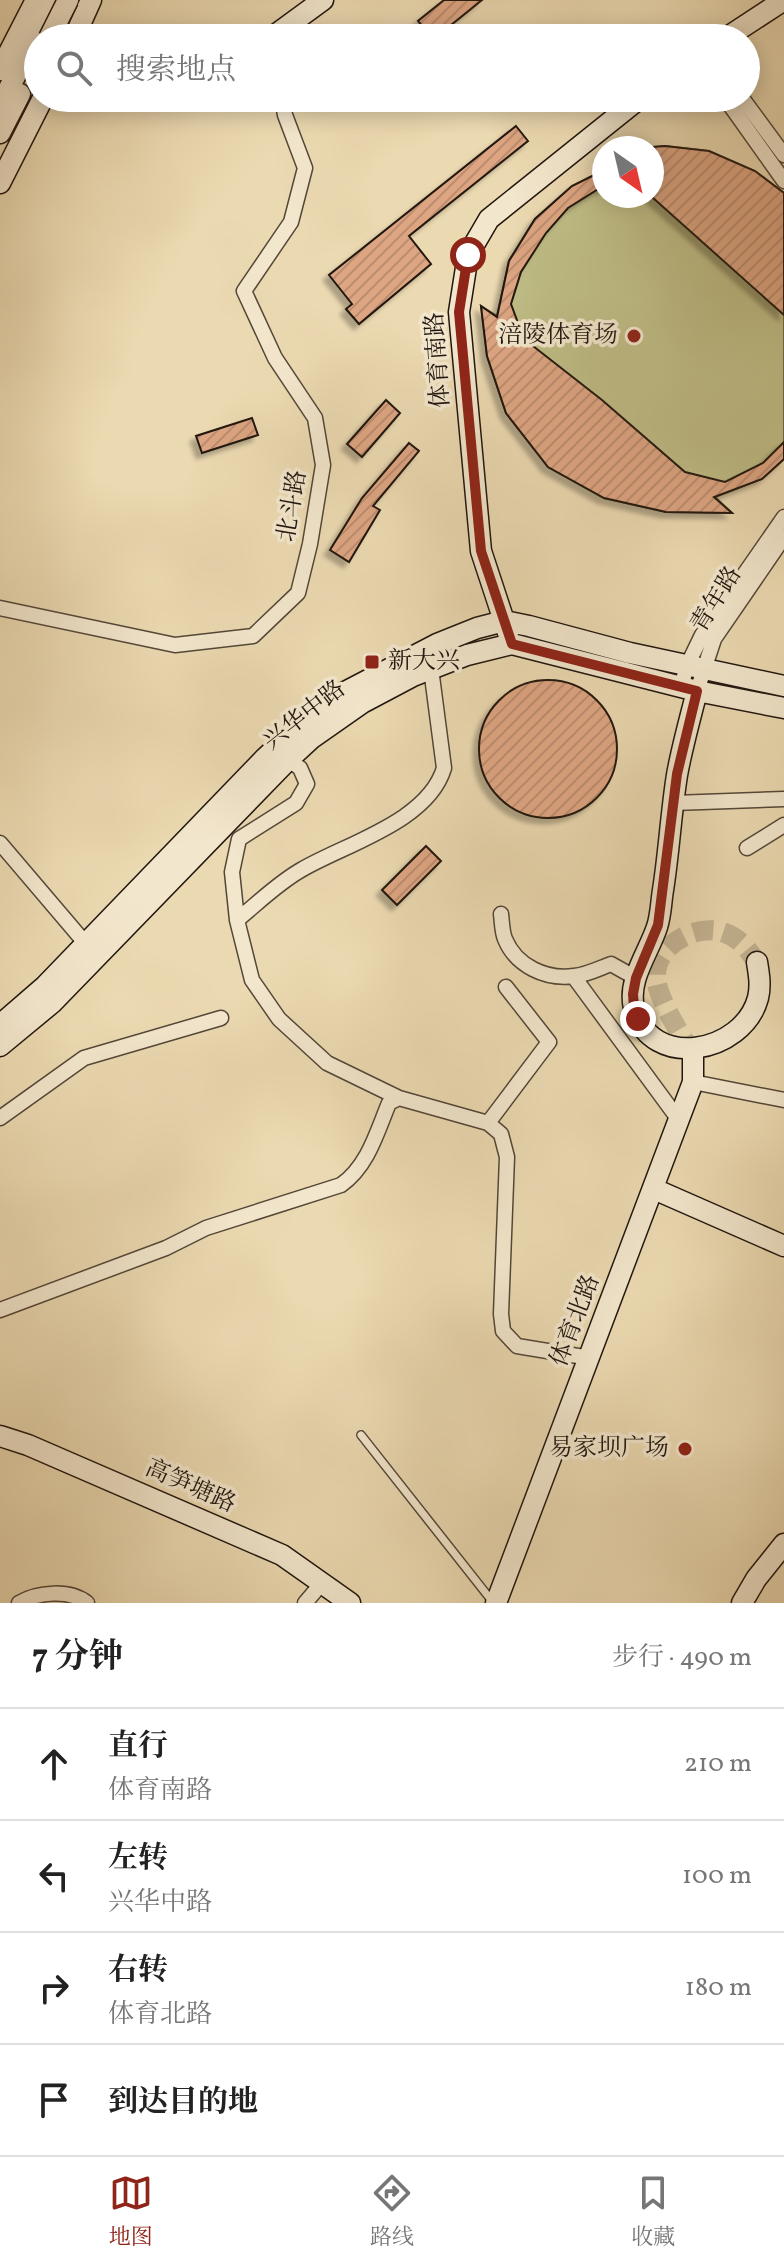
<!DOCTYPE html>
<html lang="zh">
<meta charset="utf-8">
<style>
:root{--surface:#fff;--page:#f2f2f2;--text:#222;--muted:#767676;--line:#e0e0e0;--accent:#8f2418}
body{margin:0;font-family:Vollkorn,"Noto Serif SC",serif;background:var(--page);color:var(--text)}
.compass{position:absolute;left:592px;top:136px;width:72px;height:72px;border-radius:50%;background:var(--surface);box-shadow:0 4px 20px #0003;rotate:146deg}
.stop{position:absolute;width:24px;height:24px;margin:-18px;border:6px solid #8f2418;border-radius:50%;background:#fff}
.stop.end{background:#8f2418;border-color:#fff;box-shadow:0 2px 8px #0008}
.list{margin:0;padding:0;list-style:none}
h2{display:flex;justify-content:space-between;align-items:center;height:104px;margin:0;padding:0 32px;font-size:34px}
h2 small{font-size:26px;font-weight:400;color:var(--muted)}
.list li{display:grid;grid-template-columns:52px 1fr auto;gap:24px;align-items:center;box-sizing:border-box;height:112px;padding:0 32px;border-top:2px solid var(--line)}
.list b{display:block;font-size:30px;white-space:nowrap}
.list p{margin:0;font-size:26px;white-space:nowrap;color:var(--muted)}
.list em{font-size:26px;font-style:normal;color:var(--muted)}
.icon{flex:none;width:44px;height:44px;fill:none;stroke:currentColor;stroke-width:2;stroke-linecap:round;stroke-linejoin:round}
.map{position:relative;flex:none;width:784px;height:1603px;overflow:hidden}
.search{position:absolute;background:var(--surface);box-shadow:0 4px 20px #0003;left:24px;right:24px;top:24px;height:88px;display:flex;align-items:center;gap:20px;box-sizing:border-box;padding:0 28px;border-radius:44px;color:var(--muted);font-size:30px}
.sheet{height:552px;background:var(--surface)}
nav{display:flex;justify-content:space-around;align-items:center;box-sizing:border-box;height:112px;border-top:2px solid var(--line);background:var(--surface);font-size:22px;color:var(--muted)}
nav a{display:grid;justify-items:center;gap:4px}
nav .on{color:var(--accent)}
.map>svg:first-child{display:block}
</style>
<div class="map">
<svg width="784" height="1603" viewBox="0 0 784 1603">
<defs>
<pattern id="building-hatch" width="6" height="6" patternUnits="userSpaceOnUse" patternTransform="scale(2)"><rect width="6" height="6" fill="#dda582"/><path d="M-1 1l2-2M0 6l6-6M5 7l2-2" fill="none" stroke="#bd8d6f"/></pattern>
<filter id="shadow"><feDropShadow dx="-5.5" dy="5.5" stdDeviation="2" flood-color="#0004"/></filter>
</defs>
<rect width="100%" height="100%" fill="#ebd9b1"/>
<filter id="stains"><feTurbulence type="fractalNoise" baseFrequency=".0025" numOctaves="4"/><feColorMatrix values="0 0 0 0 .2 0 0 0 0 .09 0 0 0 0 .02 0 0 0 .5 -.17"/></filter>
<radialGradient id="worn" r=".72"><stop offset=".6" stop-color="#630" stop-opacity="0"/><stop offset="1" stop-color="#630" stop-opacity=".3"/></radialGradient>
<path fill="#bfbd86" stroke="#706a4a" stroke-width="2" d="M665,146L709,151L755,171L784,193V459L762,479L715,497L732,513L666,512L604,498L548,467L506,413L487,356L481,306L497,316L509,261L535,219L572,186L604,170V196H652V148H646Z"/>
<path fill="url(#building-hatch)" stroke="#20160f" stroke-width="2" filter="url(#shadow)" d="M444,0H482L435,38H432L418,21Z
M516,126L528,141L409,236L431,264L359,324L346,309L352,304L329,275Z
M665,146L709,151L755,171L784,193V315L652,197V147Z
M604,170V188H600L568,208L546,233L521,272L511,304L524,339L602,400L685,472L725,482L763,463L784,442V459L762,479L714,497L732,513L666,512L604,498L548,467L506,413L487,356L481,306L497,317L509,261L535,219L572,186Z
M386,400L400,413L362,457L347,444Z
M252,418L258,435L202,453L196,436Z
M409,443L419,451L373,506L380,510L349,562L330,550L362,498Z
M479 749a69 69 0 1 1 138 0a69 69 0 1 1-138 0Z
M426,846L441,861L397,905L382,890Z"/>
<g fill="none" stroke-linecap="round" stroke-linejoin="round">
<path stroke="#c2b291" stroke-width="20" stroke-dasharray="20 10" stroke-linecap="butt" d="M693,1056C682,1035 657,1000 656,976C655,945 698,922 725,933C740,938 748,950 757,962"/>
<g stroke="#534738" stroke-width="10">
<path id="lane" d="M361,1435L492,1601"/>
</g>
<g stroke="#534738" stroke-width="17">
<path id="street" d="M725,98L784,181
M742,98L784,155
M0,608L175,645L253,636L298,593L310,544L323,465L315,418L275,358L244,291L291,222L305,168L285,115L282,98
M681,687L687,666L702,635L784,517
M697,691L714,639L784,537
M284,757L300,768L307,784L296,803L239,839L232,872L237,920L252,980L279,1019L327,1063L399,1098
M674,803L784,799
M0,843L86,944
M747,848L784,825
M501,914C502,922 502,932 505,939C516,966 546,980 574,976C586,975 600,968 611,964L636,978
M237,920C258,903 278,883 301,870C345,844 428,822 444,768L430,661
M574,977L679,1120
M693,1082L784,1100
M0,1118L84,1058L221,1018
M488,1123L549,1042L506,987
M0,1310L166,1248L206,1228L341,1185C368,1166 377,1132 389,1103L399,1098L488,1123L501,1134L507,1157L501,1314L503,1331L517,1346L590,1358
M19,1603C37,1592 70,1589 87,1603
M305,1603L322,1583"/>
</g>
<g stroke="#20160f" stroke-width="23">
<path id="secondary" d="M74,38L91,0
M271,38L323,0
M726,38L784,0
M0,70L36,0
M0,106L54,0
M0,133L20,94
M0,183L43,98
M508,633L481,551L459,312L468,255L489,219L640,98
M697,691C690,719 682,747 677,775C671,813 669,852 663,890C661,902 661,915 657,927C649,952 627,980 634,1008C650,1071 743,1054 758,998C761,986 759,974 757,962
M0,1025L45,986L265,758L306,720L345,692L437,644L477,628L504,621L529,626L630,653L784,686
M0,1046L52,1003L287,761L312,738L362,703L413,676L467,655L512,644L697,691L784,708
M654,1189L784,1246
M0,1436L28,1445L282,1555L350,1603
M496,1603L693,1082V1056
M742,1603L756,1579L784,1544"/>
</g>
<use href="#lane" stroke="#f2e6cc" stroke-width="7"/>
<use href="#street" stroke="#f2e6cc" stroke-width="14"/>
<use href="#secondary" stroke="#f2e6cc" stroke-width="20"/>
<g stroke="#20160f" stroke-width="23" stroke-linecap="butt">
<path id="secondary-bridge" d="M49,38L68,0"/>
</g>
<use href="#secondary-bridge" stroke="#f2e6cc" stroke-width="20"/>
</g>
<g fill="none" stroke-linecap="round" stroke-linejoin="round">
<path stroke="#8f2418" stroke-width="10" d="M468,255L459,312L481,551L512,644L697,691L677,774L658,925L636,978L633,994L634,1007L638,1019"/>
</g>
<g fill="#8f2418" stroke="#f2e6cc" stroke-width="3">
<circle cx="634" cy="336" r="8"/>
<rect x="364" y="654" width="16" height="16" rx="4"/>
<circle cx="685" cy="1449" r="8"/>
</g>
<g text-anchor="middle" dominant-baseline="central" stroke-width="7" stroke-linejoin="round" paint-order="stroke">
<g font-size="24" fill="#20160f" stroke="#f2e6cc" text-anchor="end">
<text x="618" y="336">涪陵体育场</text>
<text x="388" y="662" text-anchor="start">新大兴</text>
<text x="669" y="1449">易家坝广场</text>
</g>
<g font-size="24" fill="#20160f" stroke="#f2e6cc">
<text transform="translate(439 360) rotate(-94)">体育南路</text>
<text transform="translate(293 506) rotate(-80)">北斗路</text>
<text transform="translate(717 600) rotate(-58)">青年路</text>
<text transform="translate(305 716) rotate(-38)">兴华中路</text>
<text transform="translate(576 1321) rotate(-69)">体育北路</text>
<text transform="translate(190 1487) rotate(24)">高笋塘路</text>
</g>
</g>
<rect width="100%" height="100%" filter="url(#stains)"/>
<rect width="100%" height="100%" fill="url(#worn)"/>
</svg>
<svg class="compass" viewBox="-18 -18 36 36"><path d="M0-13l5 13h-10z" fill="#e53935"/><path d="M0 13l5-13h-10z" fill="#767676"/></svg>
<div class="stop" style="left:468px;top:255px"></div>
<div class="stop end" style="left:638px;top:1019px"></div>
<div class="search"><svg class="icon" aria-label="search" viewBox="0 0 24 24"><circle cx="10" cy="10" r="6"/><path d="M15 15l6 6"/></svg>搜索地点</div>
</div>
<section class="sheet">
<h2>7 分钟<small>步行 · 490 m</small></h2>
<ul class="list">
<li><svg class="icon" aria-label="ahead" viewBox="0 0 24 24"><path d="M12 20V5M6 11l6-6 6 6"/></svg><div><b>直行</b><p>体育南路</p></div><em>210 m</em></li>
<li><svg class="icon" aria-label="left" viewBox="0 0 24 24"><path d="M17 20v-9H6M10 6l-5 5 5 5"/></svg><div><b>左转</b><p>兴华中路</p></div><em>100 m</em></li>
<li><svg class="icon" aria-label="right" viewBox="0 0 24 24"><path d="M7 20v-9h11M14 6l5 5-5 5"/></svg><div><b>右转</b><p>体育北路</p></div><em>180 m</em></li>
<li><svg class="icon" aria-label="arrive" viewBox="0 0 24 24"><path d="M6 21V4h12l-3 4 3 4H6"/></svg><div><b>到达目的地</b></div></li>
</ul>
</section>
<nav>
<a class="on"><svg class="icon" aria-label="map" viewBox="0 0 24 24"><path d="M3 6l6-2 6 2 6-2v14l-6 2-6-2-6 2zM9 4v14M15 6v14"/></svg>地图</a>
<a><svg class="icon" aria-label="directions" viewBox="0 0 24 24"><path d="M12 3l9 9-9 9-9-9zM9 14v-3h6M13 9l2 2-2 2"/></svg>路线</a>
<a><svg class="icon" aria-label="saved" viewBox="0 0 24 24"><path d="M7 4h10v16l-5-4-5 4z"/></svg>收藏</a>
</nav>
